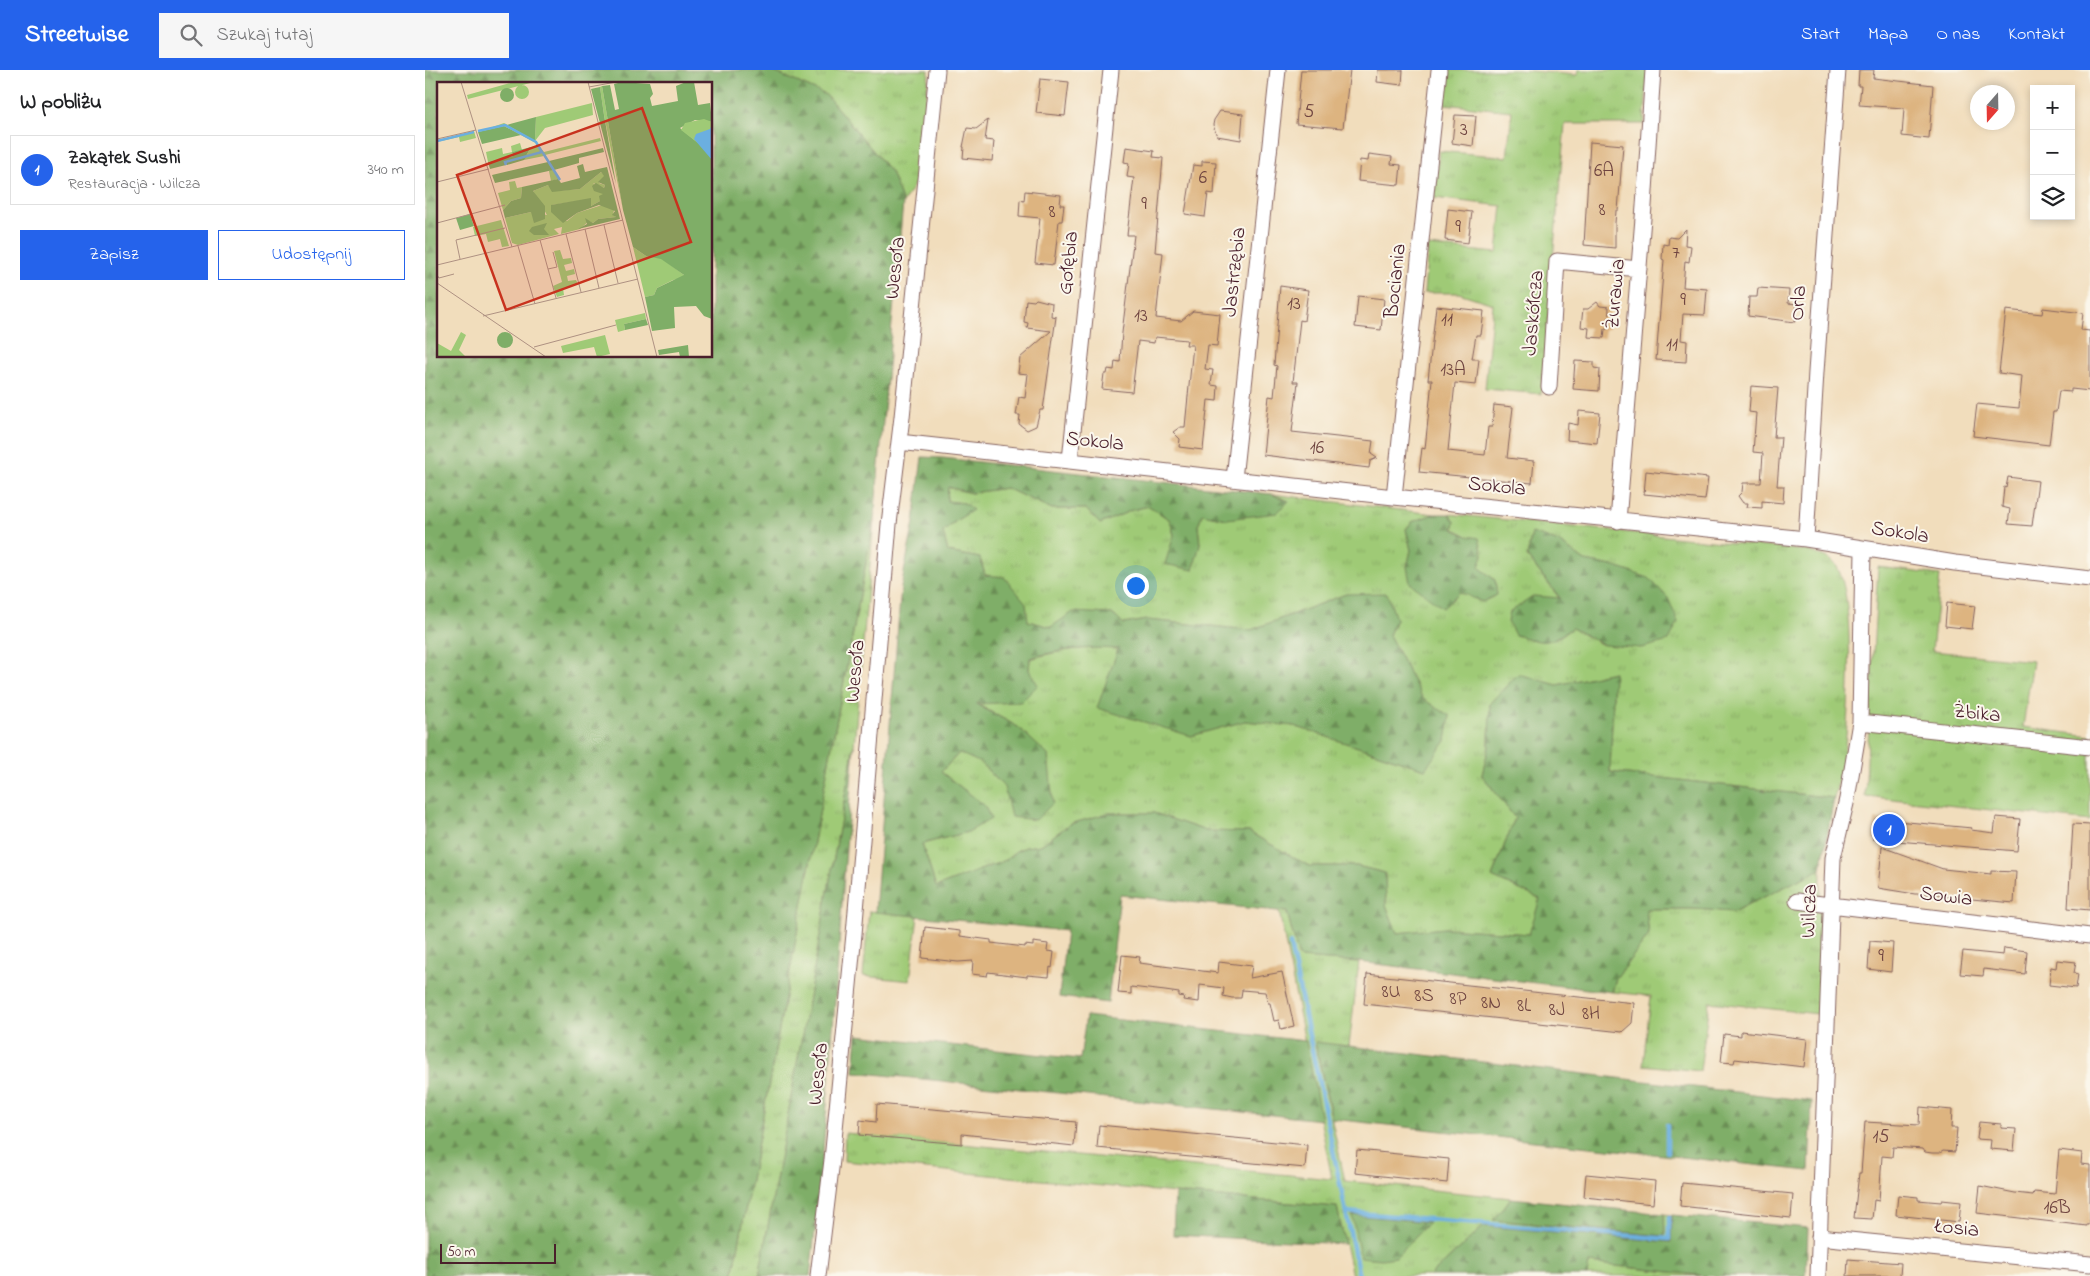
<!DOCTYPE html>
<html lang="pl">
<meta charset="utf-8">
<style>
:root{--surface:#fff;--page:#f6f6f6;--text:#202124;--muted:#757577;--line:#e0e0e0;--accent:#2563eb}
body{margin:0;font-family:"Indie Flower",sans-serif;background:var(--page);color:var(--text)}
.controls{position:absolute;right:15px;top:15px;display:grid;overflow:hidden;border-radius:0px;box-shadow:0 2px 8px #0003}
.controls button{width:45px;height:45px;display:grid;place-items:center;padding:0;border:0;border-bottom:1px solid var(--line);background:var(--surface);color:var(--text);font:25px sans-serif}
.compass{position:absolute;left:1545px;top:15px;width:45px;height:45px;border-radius:50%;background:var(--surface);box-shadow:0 2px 8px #0003;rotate:200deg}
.scale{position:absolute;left:15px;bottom:12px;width:116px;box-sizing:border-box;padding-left:5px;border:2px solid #4a1f2b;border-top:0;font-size:14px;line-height:18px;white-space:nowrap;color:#4a1f2b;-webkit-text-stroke:4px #fbf7ec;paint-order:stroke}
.you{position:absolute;left:710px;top:515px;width:18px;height:18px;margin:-12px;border:4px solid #fff;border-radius:50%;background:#1a73e8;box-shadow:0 0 0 8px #1a73e833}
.badge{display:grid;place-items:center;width:32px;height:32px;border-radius:50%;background:var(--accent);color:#fff;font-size:16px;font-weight:700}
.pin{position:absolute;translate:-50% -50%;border:2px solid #fff;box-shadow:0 1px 5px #0006}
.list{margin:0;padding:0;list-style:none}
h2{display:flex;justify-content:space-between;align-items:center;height:65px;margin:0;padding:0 20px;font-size:21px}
h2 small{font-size:16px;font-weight:400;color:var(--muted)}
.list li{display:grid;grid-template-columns:32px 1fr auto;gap:15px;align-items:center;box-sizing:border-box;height:70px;margin:0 10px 10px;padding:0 10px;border:1px solid var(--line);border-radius:0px}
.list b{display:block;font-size:19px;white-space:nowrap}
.list p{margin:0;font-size:16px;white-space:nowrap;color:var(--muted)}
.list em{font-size:16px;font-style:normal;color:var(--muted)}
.actions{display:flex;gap:10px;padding:15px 20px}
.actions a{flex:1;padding:11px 0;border:1px solid var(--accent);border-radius:0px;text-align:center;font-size:18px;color:var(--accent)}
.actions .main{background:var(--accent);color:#fff}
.icon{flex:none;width:28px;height:28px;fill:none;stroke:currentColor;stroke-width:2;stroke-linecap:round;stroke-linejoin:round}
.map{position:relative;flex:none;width:1665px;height:1206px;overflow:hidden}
header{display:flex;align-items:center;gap:30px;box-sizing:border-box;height:70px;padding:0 25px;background:var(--accent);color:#fff}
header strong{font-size:24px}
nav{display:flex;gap:28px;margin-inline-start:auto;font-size:18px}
.search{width:350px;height:45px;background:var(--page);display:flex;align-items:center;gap:12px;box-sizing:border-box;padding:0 18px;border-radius:0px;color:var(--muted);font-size:19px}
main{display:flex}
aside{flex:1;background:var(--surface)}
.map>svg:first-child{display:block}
</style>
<header>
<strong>Streetwise</strong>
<div class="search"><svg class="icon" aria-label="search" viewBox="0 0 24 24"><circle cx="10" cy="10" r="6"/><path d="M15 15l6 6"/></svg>Szukaj tutaj</div>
<nav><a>Start</a><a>Mapa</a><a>O nas</a><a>Kontakt</a></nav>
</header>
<main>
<aside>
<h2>W pobliżu<small></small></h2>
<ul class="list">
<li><span class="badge">1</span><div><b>Zakątek Sushi</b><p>Restauracja · Wilcza</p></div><em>340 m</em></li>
</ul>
<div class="actions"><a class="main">Zapisz</a><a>Udostępnij</a></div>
</aside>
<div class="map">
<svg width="1665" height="1206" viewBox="0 0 1665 1206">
<defs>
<pattern id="grass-tufts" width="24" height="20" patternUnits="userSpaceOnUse" patternTransform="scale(1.25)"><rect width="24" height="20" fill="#9fca76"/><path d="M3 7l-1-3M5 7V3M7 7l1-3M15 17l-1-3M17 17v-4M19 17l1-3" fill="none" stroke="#8aad66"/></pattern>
<pattern id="forest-firs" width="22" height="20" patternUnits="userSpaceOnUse" patternTransform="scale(1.25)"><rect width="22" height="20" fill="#7fae67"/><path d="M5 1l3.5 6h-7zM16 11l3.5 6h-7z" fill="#6a8d55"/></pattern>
</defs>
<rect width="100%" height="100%" fill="#fbf7ec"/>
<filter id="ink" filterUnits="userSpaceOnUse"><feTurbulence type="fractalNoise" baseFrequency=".02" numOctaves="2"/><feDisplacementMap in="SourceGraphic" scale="10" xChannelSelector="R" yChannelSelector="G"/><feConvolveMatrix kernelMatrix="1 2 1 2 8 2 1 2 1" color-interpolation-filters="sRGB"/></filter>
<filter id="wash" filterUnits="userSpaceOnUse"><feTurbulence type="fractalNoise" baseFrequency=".0096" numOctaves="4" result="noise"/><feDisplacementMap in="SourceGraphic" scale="20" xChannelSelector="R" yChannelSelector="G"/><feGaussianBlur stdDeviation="1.12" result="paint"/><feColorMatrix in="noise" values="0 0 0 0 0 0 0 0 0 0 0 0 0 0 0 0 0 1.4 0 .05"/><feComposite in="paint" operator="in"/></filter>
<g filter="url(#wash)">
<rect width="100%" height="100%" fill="#f1ddbc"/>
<path fill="url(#grass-tufts)" stroke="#747450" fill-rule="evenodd" d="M345,0H504L495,105L478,133L466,102L401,25Z
M1022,0H1092L1152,5L1153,0H1223L1219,54H1140L1116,324L1060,319L1068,234L1034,223H999L1003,176L1072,183L1077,136L1009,128L1014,81L1082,87L1087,41L1019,34Z
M522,417L546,423L581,418L627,439H661L675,454L707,440L724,436L745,450L749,465L775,474L773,456L777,444L802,449L864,431L846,424L1009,444L987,452L981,459L986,480L983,494L1007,529L1018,538L1035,522L1057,532L1070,510L1053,497L1058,485L1042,466L1028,458L1030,452L1024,444L1384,481C1391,484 1403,487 1408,492C1432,513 1424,650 1419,683C1417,698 1413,713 1409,728L1185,702L1189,602L1132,615L1093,604L1065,633L1064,676L1057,705L1090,748L1067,807L1115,829L1105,864L1020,858L972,863L961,835L960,803L932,796H884L824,762L781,761L729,743H684L645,754L616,775L601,777L591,781L581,790L511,817L497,774L543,762L559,735L516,702L535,682L556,693L579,717L593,657L550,633L604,600L605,589C639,579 658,577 694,579L766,666L820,651L869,656L1000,699L998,629L964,565L971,549L921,524L826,560L722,550L699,554L687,544L626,557L603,551L560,505L555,488L523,482L518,462L532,450L547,440L539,433L522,431ZM1107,464L1134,472L1160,491L1187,496L1178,575L1147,558L1134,567L1135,529L1102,486Z
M449,450L429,676L334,1206H308Z
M1453,497L1515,505L1507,581L1608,591L1598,657L1665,666V751L1440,726Z
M1396,799L1393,944L1284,932L1275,1001L1218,995L1226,926L1187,922L1191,908L1224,865L1221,839H1270L1308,842Z
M444,841L493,846L485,911L438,906Z
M854,841L862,842L874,888L934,892L924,976L890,973L920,1111L1086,1128L1069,1150L1240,1166L1239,1144L1247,1145L1246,1172L1059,1156L1005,1206H927L912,1137L750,1123L419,1091L420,1063L907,1109Z
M1163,1193L1282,1206H1162Z"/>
<path fill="url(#forest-firs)" stroke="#646649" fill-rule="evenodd" d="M0,0H345L401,25L466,102L478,133L449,450L308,1206H0ZM14,14H286V286H14Z
M497,387L518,388L846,424L864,431L852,443L802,449L777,444L773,456L775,474L768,500L740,494L749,465L745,450L724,436L707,440L675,454L661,439H627L581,418L546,423L523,417L522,431L539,433L548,440L532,450L518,462L523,482L555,488L560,505L579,507L601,533L603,551L626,557L648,542L687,544L699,554L722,550L826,560L921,524L962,523L971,549L964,565L998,629L1025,646L1021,671L1000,699L869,656L820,651L766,666L672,638L693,579C658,577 639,579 605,588L604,600L613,615L596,632L551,634L593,657L623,685L628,733L611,750L586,747L579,717L556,693L534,683L516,702L559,735L566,749L543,762L497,774L511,817L581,790L591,781L601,777L616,775L645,754L684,743H729L781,761L824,762L884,796H932L960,803L961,835L972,863L1020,858L1104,864L1115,829L1067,807L1090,748L1057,705L1064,676L1065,633L1093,604L1132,615L1189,602L1185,702L1409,728L1396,799L1308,842L1270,839H1221L1224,865L1191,908L1187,922L934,892L874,888L862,842L695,825L683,933L634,927L641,861L450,842L476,517L489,452Z
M1009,444H1024L1030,452L1028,459L1042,466L1054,468L1058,485L1054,497L1070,510L1072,525L1057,532L1035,522L1018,538L985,513L982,497L986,480L981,459L987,452Z
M1107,463L1134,472L1160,491L1187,496L1224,508L1243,528L1253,552L1244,571L1216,578L1179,575L1147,558C1121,576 1120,573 1090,565L1083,552L1085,542L1109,526L1135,528L1102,486Z
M429,676C414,853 406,1030 385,1206H334Z
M661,946L881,971L896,1050L429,1002L432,965L655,989Z
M890,972L1387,1031L1384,1101L907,1049Z
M750,1123L912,1137L920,1174L748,1165Z
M1086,1128L1239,1144L1240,1166L1068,1150Z
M927,1145L1004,1152L971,1187L956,1189L935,1187Z
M1247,1145L1383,1158L1381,1206H1282L1164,1193L1162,1206H1005L1059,1156L1246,1172Z"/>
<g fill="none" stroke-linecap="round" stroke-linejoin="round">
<path stroke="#6bafe0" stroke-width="4.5" d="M865,874L921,1142
M1242,1055V1082
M934,1206L921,1142L1244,1169V1147"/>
</g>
<g id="blocks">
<path fill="#ddb480" d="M876,0H925L918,58L871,54Z
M953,0H978L977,15L952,12Z
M1434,0H1449L1448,8L1508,15L1504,69L1477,66L1479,38L1434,35L1436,16H1433Z
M615,9L644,12L640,46L611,43Z
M795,41L818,44L816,70L792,66L788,55L789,50Z
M1030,45L1051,46L1048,76L1027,73Z
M563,50L560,70L569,71L567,91L538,88L539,77H538L542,58L551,59Z
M1165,72L1198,75L1193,141H1191L1190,153V178L1159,175Z
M701,77L729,81L728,87L738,88L730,182L738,183L731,248L756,251L768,241L795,244L792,276L783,275L780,299L788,300L786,315L793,316L792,331L783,330L778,380L754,377L755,369L748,362L755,357H760L768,275H761L762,270L730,267L729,273L713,271L707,322L677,319L679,304H682L683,299L689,300L690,291L695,292L697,263L709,165H702L709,108L702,107L704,93L699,92Z
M944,84L967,87L966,94L976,95L974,115L933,111L935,90L943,91Z
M777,91L791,92L789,124L783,123L780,147L760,144L768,95L777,96Z
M600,121L636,125L635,135H639L637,151H634L629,195L610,193L615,148L594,146L595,130L599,131Z
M1023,139L1047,142L1043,173L1020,170Z
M1261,159L1260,175L1266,176L1264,192L1260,191L1258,217L1282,219L1280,245L1258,244L1256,270L1262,271L1261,292L1231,290L1239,190L1237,189L1238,174L1243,175L1244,167L1252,168Z
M855,216L883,220L879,251L875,250L868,312H873L867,362L948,371L946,384L952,388L945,391L944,398L838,385L844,326L849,327L852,296L849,295Z
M1333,218L1364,220L1363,233L1372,234L1370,252L1323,246L1324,227H1332Z
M933,226L959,229L956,260L930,257Z
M611,229L627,233L626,246L631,247L618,340H615L611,356L602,360L594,354L595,345H591L594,327L600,328L603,304L593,303L595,288L626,261L602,258L603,253L599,252L601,230L609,231Z
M1172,232L1175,236L1184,237L1183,259H1180L1179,268L1163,267L1164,258L1156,257L1158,239H1163Z
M1011,236L1059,241L1056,265H1051L1047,289H1054L1051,315L1030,313L1023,381L1060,385L1063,357H1067L1069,335L1088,337L1082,388L1109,391L1107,413L994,402L997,378L1000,379L1007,310H1003Z
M1618,238L1658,243L1656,260L1665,261V321L1646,319V322L1634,321L1631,342H1628L1624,375L1548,366L1552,334L1594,338L1597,306L1574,303L1581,240L1617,244Z
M1150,291L1169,292V298L1175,299L1174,321L1148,319Z
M1326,316L1353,318L1349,367H1356L1352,416H1359L1358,433L1337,431V438L1322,437L1323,433H1318L1313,426L1317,422L1318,413H1336L1338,383L1328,382L1331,343L1324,342Z
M1154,341L1175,343L1172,373L1142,370L1143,353L1153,355Z
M1221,401L1283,408L1280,430L1219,424Z
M1583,407L1613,411L1607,456L1583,454L1585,439L1577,437L1579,417L1581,418Z
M1522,533L1550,536L1547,559L1520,556Z
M1571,747L1595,749L1592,781L1448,769L1450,749L1547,758L1546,760L1569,763Z
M1648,754L1665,755V840L1643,838Z
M1457,777L1518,799L1566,804V801L1591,802L1589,833L1515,826V824H1490L1453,818Z
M500,857L535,861V866L566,870V873L600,877V875L608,876V872L623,874L622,881L629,882L627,898L625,897L624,907L602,905V907L563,902L562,906L547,904L548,891L533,892L497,888Z
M1445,871L1468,873L1466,902L1443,899Z
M1579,878L1602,881L1600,904L1559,899L1558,906L1535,904L1538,881L1578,885Z
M697,885L715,887L714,893L793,903L794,892L827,896L825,908L857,902L869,956L856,959L854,950L849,951L845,933H843L840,922L817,920L816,928H807L798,926L799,918L775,915L774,932L758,930L759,927L754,926V923L740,921L706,917V924L693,923Z
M1632,890L1651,892L1649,903L1653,904L1651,918L1624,915L1626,897L1631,898Z
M942,904L1209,933L1207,953L1197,962L939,934Z
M1316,961L1382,969L1379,997L1310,989L1309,993L1296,992L1299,964L1316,966Z
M452,1034L651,1052L649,1076L537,1064V1074L434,1065L435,1050L451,1052Z
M1495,1037L1527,1040L1526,1058H1532L1530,1082L1518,1081L1515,1083H1507L1500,1082L1498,1079L1468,1077L1467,1087L1457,1086L1454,1131L1449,1130L1447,1149L1429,1148L1434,1103H1436L1440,1052L1494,1055Z
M1554,1052L1576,1054V1058L1591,1059L1589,1081L1565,1079L1566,1070L1552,1069Z
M674,1055L882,1075L880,1098L672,1078Z
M932,1080L1024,1089L1022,1113L930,1103Z
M1634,1080L1657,1083L1656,1094L1665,1095V1154H1662V1156L1552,1143L1555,1116L1590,1123L1608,1125L1609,1122L1630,1124Z
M1161,1104L1230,1111L1228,1134L1159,1127Z
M1257,1113L1368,1124L1366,1148L1255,1136Z
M1473,1125L1493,1127V1130L1504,1131L1516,1132L1517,1130L1536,1132L1534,1152L1471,1145Z
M1423,1189L1476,1193L1475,1206H1422Z"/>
</g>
</g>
<g filter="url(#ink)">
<use href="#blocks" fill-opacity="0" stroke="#84625e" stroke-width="1"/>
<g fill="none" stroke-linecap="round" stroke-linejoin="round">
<g stroke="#84625e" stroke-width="17">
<path id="street" d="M1124,317L1132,191L1214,199
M474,372L969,427L1381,469L1530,493L1665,509
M645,390L686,0
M809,409L853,0
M969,427L1014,0
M1193,451L1219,136L1228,0
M1381,469L1391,302L1413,0
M1435,652L1665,677
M1372,831L1665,866
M1394,1167L1665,1194
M393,1206L407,1090L429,864L464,454L477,347L512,0
M1393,1206L1408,788L1422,729L1435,652L1438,480"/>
</g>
<use href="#street" stroke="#fff" stroke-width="15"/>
</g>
</g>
<g text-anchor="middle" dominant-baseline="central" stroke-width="4" stroke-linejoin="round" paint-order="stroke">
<g font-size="19" fill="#6f4440">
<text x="884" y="42">5</text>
<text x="1039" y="60">3</text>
<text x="1179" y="101">6A</text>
<text x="778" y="108">6</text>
<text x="719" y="134">9</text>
<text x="1177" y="140">8</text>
<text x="627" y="142">8</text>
<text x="1033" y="157">9</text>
<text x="1251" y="183">7</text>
<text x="1258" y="230">9</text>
<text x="869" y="234">13</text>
<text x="716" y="246">13</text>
<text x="1022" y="250">11</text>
<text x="1247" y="275">11</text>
<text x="1028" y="300">13A</text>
<text x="892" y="378">16</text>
<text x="1456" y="886">9</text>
<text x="966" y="922">8U</text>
<text x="999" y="926">8S</text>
<text x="1033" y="929">8P</text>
<text x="1066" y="933">8N</text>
<text x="1099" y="936">8L</text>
<text x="1132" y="940">8J</text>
<text x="1166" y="944">8H</text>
<text x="1456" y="1067">15</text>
<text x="1632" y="1138">16B</text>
</g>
<g font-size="21" fill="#4a1f2b" stroke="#fbf7ec">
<text transform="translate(644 193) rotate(-84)">Gołębia</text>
<text transform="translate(471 198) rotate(-84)">Wesoła</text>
<text transform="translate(810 202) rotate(-84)">Jastrzębia</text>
<text transform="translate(971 211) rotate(-84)">Bociania</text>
<text transform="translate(1191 224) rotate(-85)">Żurawia</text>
<text transform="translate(1374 233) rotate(-86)">Orla</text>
<text transform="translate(1109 243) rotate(-85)">Jaskółcza</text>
<text transform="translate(670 372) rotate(6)">Sokola</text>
<text transform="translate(1072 417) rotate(6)">Sokola</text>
<text transform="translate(1475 463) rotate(9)">Sokola</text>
<text transform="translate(431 601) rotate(-85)">Wesoła</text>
<text transform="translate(1552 644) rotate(6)">Żbika</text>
<text transform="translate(1521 827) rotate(7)">Sowia</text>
<text transform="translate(1385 841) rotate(-88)">Wilcza</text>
<text transform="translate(394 1004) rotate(-84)">Wesoła</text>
<text transform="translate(1532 1159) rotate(6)">Łosia</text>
</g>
</g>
<g transform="translate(12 12)">
<rect width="275" height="275" fill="#f1ddbc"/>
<path d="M77,0H97L31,17L30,13ZM78 10a7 7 0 1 1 14 0a7 7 0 1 1-14 0ZM165,4L186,128L167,33L163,5ZM155,21L156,33L108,46L98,59L107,70L163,56L164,59L108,73L124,101L121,97L114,99L112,89L115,87L107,74L87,78L88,75L69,83L68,80L89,74L94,65L100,64L99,61L67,44L41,50L67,41L98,58L99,35ZM37,49L39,56L23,60L22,55L0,60ZM83,61L85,68L75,70L76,74L51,80L49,70L65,66L66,72L75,70L74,64ZM164,90L168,94L162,101L168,103L167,106L156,101L167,112L163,119L154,124V117L115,123L124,138L130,139L140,131L165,123L177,128L176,133L179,135L161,137L156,141L152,139L143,147L124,152L125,145L117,147L122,152L81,163L75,161L68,136L94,130L110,133L96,109L111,103L118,109L143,107ZM78,99L80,106L85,105L84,116L74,119L66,128L61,111L73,108L72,100ZM64,138L72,164L65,165L63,157L51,160L49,152L38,154L36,145ZM196,165L209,174L224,176L247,193V196L236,198L220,206L217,213L208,215ZM123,168L126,177L134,176L135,181L127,183L129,189L137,187L138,192L130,194L131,199L139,198L141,202L126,206L127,213L120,215L116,204L125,200L117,169ZM208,231L209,237L187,242L188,248L181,250L178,238ZM24,250L29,253L22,268L29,275L0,274V261L14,269ZM168,253L173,272L160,275L157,265L126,271L124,264Z" fill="#9fca76"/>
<path d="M185,0L213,2L216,12L213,16L215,24L241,19L239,4L249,0H257L261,23L273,21L275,40L258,38L243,46L271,69L275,78V237L267,234L259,224L237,225L238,246L215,249L208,215L217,213L220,206L247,193L224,177L209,174L196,165L186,128L165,4L173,3L178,28L182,27L177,2ZM163,5L167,33L179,102L154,7ZM63 13a7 7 0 1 1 14 0a7 7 0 1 1-14 0ZM99,35L98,59L70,43L73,42ZM67,44L84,53L45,62L41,50ZM94,65L89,74L74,79L89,75L87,78L70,83L68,80L69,83L53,87L51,80L76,74L75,70ZM166,66L167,70L142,76V81L117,88L112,79ZM111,80L116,88L58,101L55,93ZM146,82L148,90L170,85L183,137L141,147L150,142L148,136L156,141L161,137L179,135L175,133L178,129L162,123L140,131L126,141L114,130V123L154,116V124L163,119L162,114L166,112L157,109L155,104L159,101L167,106L168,103L161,100L167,94L164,90L143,107L115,110L111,103L96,109L108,124V137L97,141L94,130L68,136L66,128L74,119L84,116L85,105L121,97L124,101L143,96L140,84ZM33,132L37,144L23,148L19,136ZM110,141L107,147L112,153H97L92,149L95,145ZM209,237L211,243L188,248L187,242ZM60 258a8 8 0 1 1 16 0a8 8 0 1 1-16 0ZM251,263L252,275H262H243L242,270L222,273L221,268Z" fill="#7fae67"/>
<path d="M267,37L275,40V78L271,69L244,48L248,41Z" fill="#9fca76"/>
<path d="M275,42V78L257,57L259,52L273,47Z" fill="#6bafe0"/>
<path fill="none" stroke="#6bafe0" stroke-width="2.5" d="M41,49L68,43L99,60L105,70L68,80L69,83M0,59L37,50M106,71L123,98"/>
<path fill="none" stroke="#ae9182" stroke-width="1" d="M24,0L75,165M151,0L220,275M152,5L179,0M0,57L39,48M0,100L52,87M0,141L68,123M167,143L181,201M148,147L162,206M129,152L144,210M103,158L119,216M81,164L98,222M23,177L19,158L68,146M0,183L186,138M111,187L120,185L116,170M0,193L2,196L17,192M0,201L109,275M46,234L201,197M97,265L179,243"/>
<path fill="#c8321e" fill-opacity="0.15" stroke="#c8321e" stroke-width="2.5" d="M205,26L254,160L69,228L20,93Z"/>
<rect width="275" height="275" fill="none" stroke="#4a1f2b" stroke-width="2.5"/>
</g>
</svg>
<div class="controls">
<button>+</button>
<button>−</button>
<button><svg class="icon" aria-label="layers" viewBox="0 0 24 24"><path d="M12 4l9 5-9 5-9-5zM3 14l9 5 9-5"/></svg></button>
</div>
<svg class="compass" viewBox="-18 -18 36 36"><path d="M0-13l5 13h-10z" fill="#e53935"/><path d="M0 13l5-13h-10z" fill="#757577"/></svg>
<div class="scale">50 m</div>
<div class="you"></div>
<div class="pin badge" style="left:1464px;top:760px">1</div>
</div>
</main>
